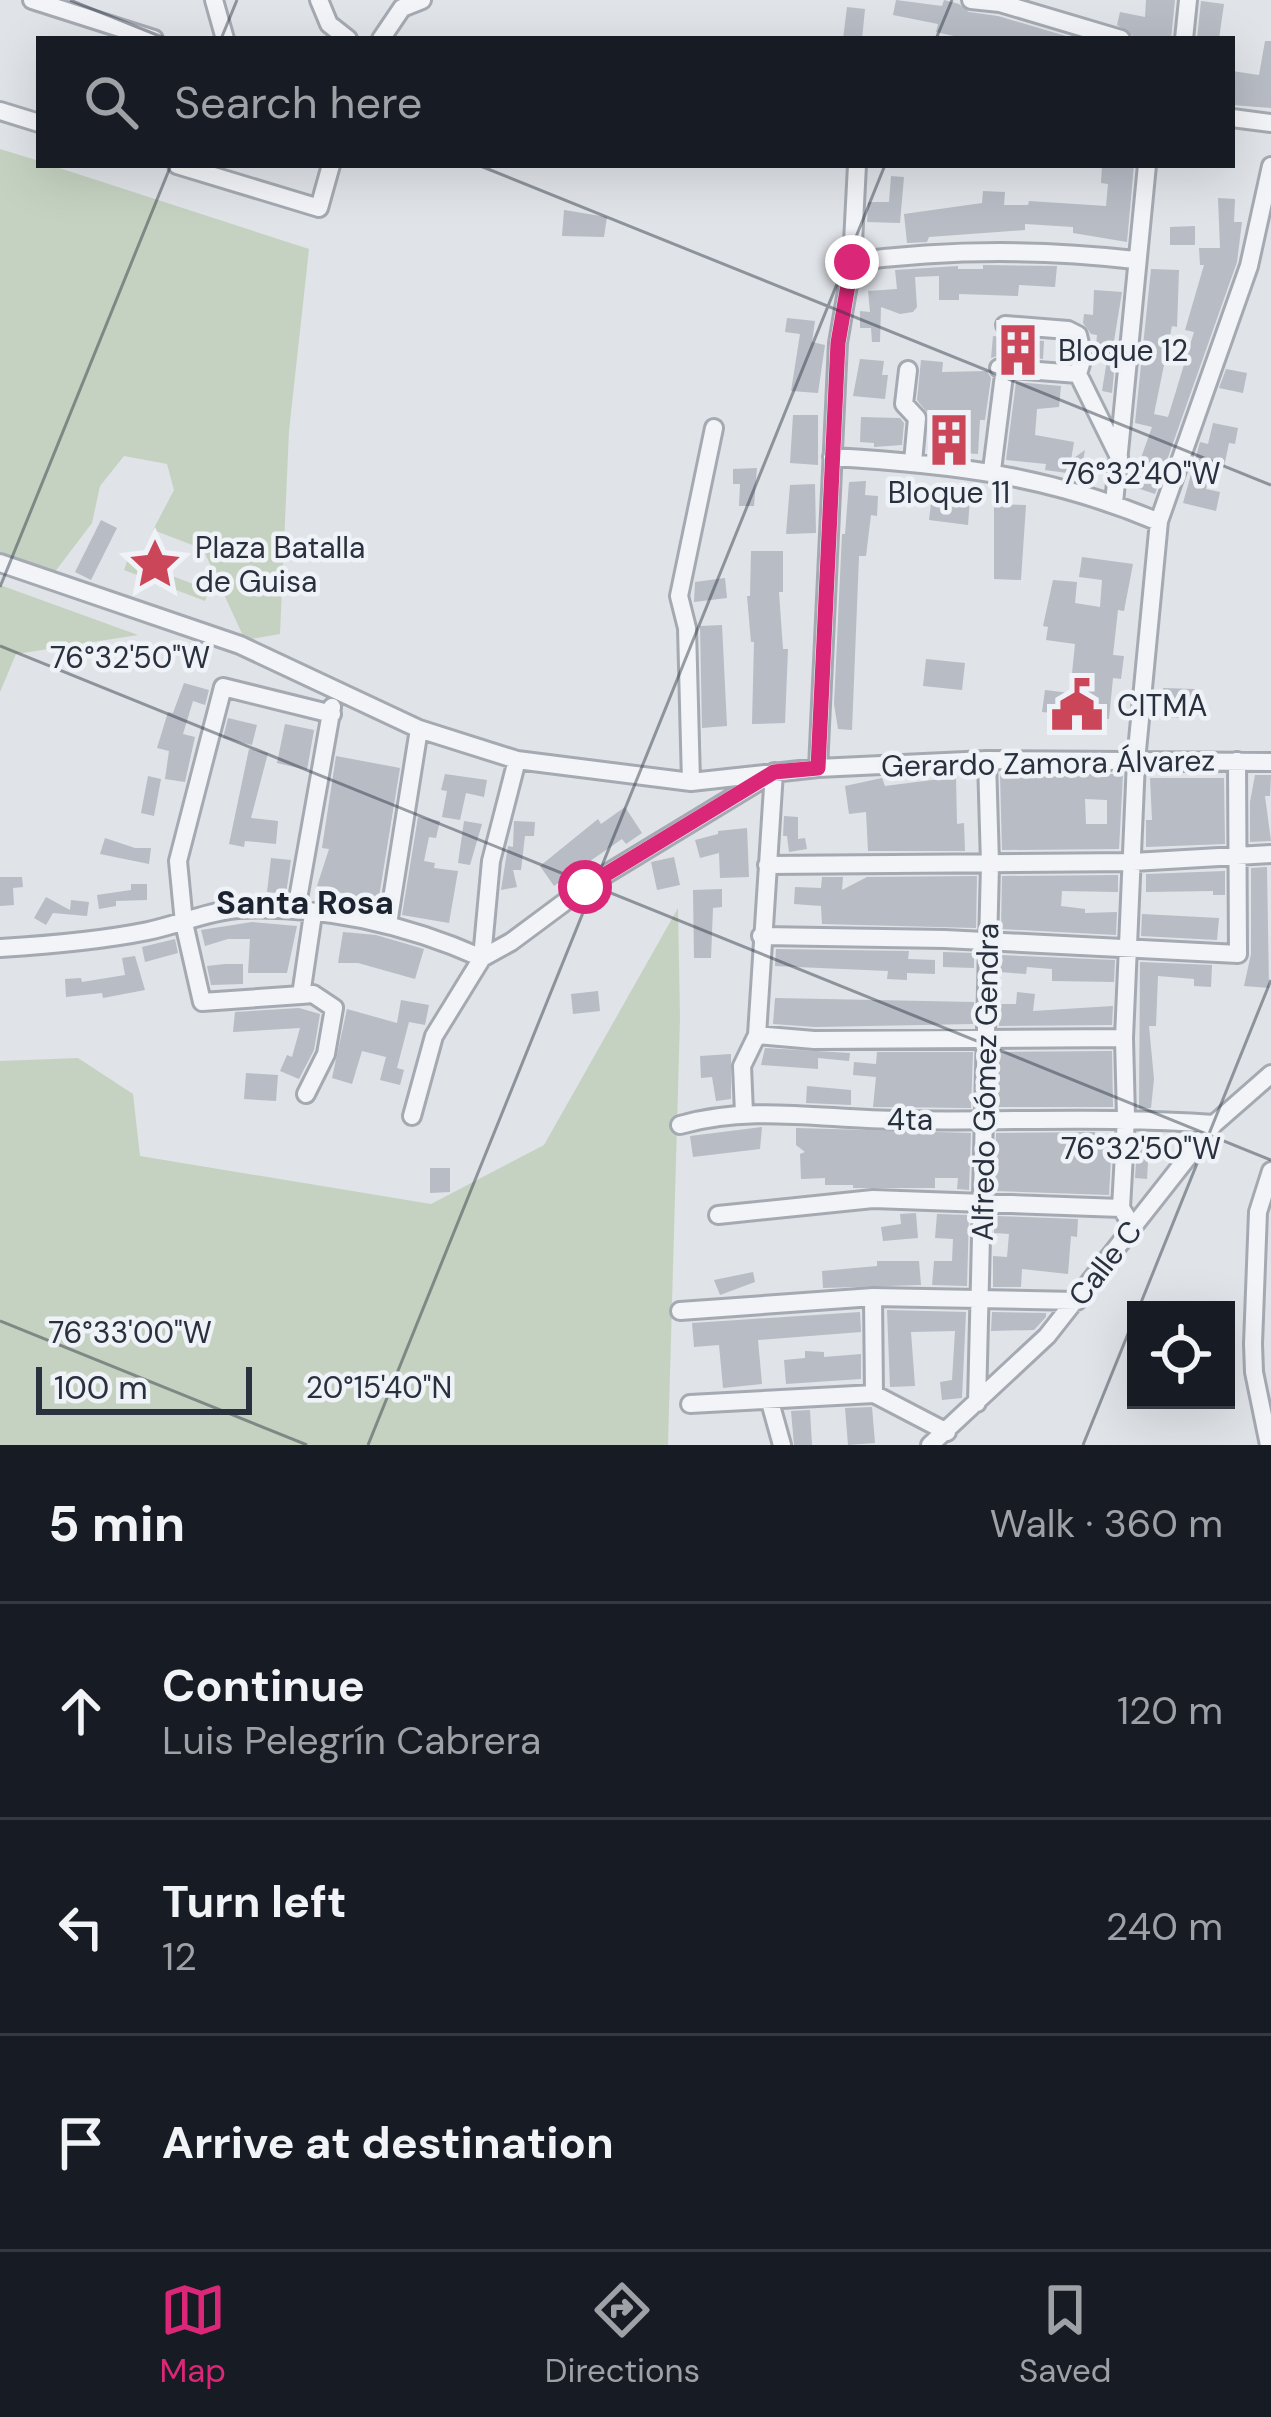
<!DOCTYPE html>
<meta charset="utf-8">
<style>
:root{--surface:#171b24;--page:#242831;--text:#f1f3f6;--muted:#9ea1a6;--line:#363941;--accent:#db2777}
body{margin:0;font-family:"DM Sans",sans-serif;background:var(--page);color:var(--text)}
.controls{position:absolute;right:36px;bottom:36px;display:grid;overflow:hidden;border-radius:0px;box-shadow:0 12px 48px #0002}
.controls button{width:108px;height:108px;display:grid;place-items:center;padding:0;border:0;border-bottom:3px solid var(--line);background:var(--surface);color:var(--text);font:60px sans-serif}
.scale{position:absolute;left:36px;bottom:30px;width:216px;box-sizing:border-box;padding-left:12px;border:6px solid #29313f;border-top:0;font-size:33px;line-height:42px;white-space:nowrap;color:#29313f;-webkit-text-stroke:9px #eff2f6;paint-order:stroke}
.stop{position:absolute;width:36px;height:36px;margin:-27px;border:9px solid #db2777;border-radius:50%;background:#fff}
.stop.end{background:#db2777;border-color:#fff;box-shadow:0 3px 12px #0008}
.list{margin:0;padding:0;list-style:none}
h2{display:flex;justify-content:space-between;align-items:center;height:156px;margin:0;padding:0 48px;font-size:51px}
h2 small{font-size:39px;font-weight:400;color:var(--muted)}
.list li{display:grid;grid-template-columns:78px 1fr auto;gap:36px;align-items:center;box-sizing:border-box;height:216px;padding:0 48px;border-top:3px solid var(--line)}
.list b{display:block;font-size:45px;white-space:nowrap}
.list p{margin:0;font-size:39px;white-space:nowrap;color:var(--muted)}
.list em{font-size:39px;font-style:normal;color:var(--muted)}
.icon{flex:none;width:66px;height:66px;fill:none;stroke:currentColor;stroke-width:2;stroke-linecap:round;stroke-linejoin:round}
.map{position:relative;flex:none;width:1271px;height:1445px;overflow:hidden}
.search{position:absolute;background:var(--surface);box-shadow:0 12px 48px #0002;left:36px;right:36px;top:36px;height:132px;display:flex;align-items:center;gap:30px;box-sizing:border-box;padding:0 42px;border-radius:0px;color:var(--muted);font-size:45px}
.sheet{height:804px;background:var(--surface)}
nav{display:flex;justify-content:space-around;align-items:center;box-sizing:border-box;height:168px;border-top:3px solid var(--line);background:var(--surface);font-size:33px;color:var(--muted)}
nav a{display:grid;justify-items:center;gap:6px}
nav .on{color:var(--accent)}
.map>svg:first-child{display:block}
</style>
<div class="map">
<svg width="1271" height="1445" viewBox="0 0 1271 1445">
<rect width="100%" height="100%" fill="#e0e3e8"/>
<path fill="#c5d2c1" d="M0,149L39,161V165H50L309,249L289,431L280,634L245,640L203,549L153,530L174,490L167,464L124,456L100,486L92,523L54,573L0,554Z
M128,559L209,590L205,601L124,570Z
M0,585L138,635L16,654L0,692Z
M678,908L680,1018L668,1445H0V1061L78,1058L133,1094L140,1156L431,1204L544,1145Z"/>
<path fill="#b7bcc5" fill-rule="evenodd" d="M896,0L942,6L944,0L959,4L969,12L998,16L1076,39L954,36L936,32L938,24L893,15Z
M1146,0H1175L1171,39L1133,36L1117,25L1120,12L1145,17Z
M1201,1L1224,4L1219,39H1197Z
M847,7L865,9L862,39H843Z
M1265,41H1271V108L1232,105V71L1259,75Z
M1102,165H1134L1127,242L1073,233V227L1025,224V230L929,237L927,242L907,243L904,214L982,203L983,191L1005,192L1004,205H1028L1029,201L1106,206L1108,184L1101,183Z
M891,176L904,177L900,223L867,222L868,202H889Z
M1218,198L1235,199L1234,222H1242L1237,262L1155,494L1131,486L1152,427L1135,423L1151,269L1179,270L1177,327L1172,326L1154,414L1168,417L1194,332L1185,330L1204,265H1200L1199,248H1220Z
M564,210L607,217L604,237L562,236Z
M1195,226V245H1170V227Z
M983,265L1057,266L1055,287L1019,285L1018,296L959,294V300H939V276L915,277L917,307L913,312L900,314L881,307L880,342H872L871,328H860V311L870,312L868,291L897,289L895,270L958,266V269H983Z
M1094,290L1122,292L1114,341L1117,342L1112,393L1102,391L1107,360L1095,359L1097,335L1091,334L1083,323L1084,314L1093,315Z
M787,318L815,321L812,342L825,345L818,393L791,391L800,334L785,332Z
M993,336L1044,341L1043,359L1000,355L991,358Z
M860,359L884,361L882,375H888L885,399L853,396Z
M921,360L943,362L942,372L987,371L991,378L985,420H980L978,454L927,450L929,415L917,400Z
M1226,369L1247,373L1243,393L1219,388Z
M1016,382L1061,386L1059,407L1037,409L1035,435L1074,442L1071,460L1085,450L1081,471L1068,468L1067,473L1045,470L1046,464L1006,460Z
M793,415H818V465L790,463Z
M861,417L900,418L904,423L902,445L874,447V443L860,442Z
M1213,423L1238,428L1235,444L1229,443L1224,467L1211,464L1206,489L1220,492L1216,511L1183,503L1200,442L1208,444Z
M757,468L754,506H739L740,484H733V469Z
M866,481L865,495L878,496L877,516L871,515L866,556H859L852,730L838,729L834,704L842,534H845L849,482Z
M815,484L816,533L786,534L790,485Z
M932,495L970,498L968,525L929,520Z
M994,504L1026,505L1021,580L994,579Z
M101,520L117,528L91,580L75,572Z
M751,551H783V592H779L783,649H788L785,723L752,724L754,642H751L747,596H750Z
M1082,557L1133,564L1124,611L1118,610L1113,655L1124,656L1121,679L1113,678L1109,719L1042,712L1045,690L1070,693L1075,644L1046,640L1048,627L1043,626L1053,580L1077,582L1075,603L1100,607L1102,580L1079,577Z
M725,578L727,598L694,602L695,582Z
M722,625L727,726L702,728L700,626Z
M926,659L965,663L962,690L923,686Z
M184,683L209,690L205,705L193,701L183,734L195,737L185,782L165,779L169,751L157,748L168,712L173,713Z
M1163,688L1195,689L1194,719L1162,717Z
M228,718L257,725L252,745L223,738Z
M285,724L314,730L307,770L277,763Z
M249,749L268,753L251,818L278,821L276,844L245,841L244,847L229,844Z
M336,756L400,768L378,903L317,886L329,849L322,848Z
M445,774L487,780L484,797L466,793L460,820L442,817L447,791L441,790Z
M1000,774H1123L1119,849L1002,850ZM1085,799L1107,800V824H1086Z
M1255,775H1271L1270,796H1265L1271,841L1250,842V802Z
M148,776L161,779L154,816L141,813Z
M956,777L957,824L964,823L965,851H868L866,812L849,814L845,786L882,778L885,786Z
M1150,778H1224L1225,844L1146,847V820H1152Z
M625,807L642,833L626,844L622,839L554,886L540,866L598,819L601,824Z
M784,816L798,817V839L805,838L807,849L789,852L787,836H783Z
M418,817L440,821L436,838L429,837L424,861L435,863L434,868L458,871L449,923L402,915Z
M464,821L482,824L470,865L458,863Z
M514,821L535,822L534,836H525L521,870H513L517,887L501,890L508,846L513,847Z
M747,828L749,877L720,878L719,853L700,858L695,840L718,834V831Z
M105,838L135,848H151L149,864L100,854Z
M674,857L680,885L657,890L651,862Z
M271,858L291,860L286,894L267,892Z
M1267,867L1269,988L1244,986L1251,954V868Z
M1225,871V895H1213V891L1146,892V874Z
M1118,875V892L1062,891L1061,906L1085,909V913L1117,912L1116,935L1001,929L1002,876Z
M977,876L976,928L822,924L821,906L794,904L795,887L821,888L822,877H843L842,890L867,877Z
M0,877H22L23,887L13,888L14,905L0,906Z
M131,884H147V900L116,901V906L99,909L97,895L131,890Z
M722,889V907L713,908L711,958H694L693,890Z
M46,897L70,910L71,900L89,902L87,916L53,913L46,925L34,918Z
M1142,914L1219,918L1217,940L1141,936Z
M252,922L297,926L287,973H248L250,939H228L205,946L201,930Z
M343,932L376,935L424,949L415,979L358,963H338Z
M175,939L178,953L145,962L142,947Z
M776,949L909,951L908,959L935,960V974L907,973V980L887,979L888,971L775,966Z
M943,952L974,953V968L943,967Z
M1001,955L1115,960L1114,982L1052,981V969L1027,967L1026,974L1000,972Z
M135,956L145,990L103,998L102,993L66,997L65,979L81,978L82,982L125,975L122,958Z
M1140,962L1212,965L1211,987L1194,986V979L1158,976L1156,1026H1149L1154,1079L1151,1108H1139Z
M225,964H243V984L211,985L207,966Z
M598,991L600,1011L573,1014L571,994Z
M1017,992L1035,994L1033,1011L1113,1006L1112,1025L999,1026V1004H1016Z
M775,998L974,1002L973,1024L815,1027L773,1024Z
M401,1000L429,1005L425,1025L409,1022L397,1068L404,1070L400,1085L380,1080L386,1057L362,1051L352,1084L332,1078L347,1009L397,1023Z
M299,1008L320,1014L314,1050L299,1079L280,1071L287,1055L292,1057L300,1028L233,1032L235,1012Z
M765,1048L850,1053L849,1061L818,1058V1069L761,1065Z
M1112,1051L1113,1107H997L998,1052Z
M877,1052H973L971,1108L873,1107L876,1077L853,1075L854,1062L876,1064Z
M731,1054V1099L716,1101L712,1077L701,1078L700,1056Z
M246,1073L278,1075L276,1101L244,1099Z
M807,1086L851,1090V1105L806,1103Z
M762,1127L760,1149L693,1157L690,1136Z
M796,1128L971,1133L969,1190L957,1189L958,1178H935V1188H853V1185H825V1178L801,1179L800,1154L805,1152L796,1145Z
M1095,1132V1138L1112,1140L1109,1195L995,1191L996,1133Z
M1138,1133L1155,1134L1154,1144H1149L1147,1179L1135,1178Z
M430,1168H450V1192L430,1193Z
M916,1213L918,1238L883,1241L881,1227L901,1224L900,1214Z
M937,1214L969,1215L967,1286L932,1285L934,1261H952L953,1239L935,1238Z
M994,1216L1078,1219L1077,1237L1071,1236L1068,1274L1022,1269L1021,1287H993V1256L1007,1257L1009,1234L994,1233Z
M877,1261H919L921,1285L823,1288L822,1271L877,1266Z
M753,1272L755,1282L720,1295L714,1280Z
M887,1310L966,1312L962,1398L942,1400L940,1382L952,1380L955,1331L911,1332L915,1386L890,1387Z
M860,1312L861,1332L758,1340L762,1384L723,1388L719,1345L694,1347L692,1323Z
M992,1312L1046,1313V1317L1034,1330L991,1331Z
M805,1351L824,1352V1357L861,1354V1379L786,1384L784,1360L805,1358Z
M872,1407L875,1443L848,1445L845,1408Z
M810,1410L812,1445H794L791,1411Z"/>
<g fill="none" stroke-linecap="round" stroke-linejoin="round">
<g stroke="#a5aab2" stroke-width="22">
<path id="street" d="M32,0L154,39
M214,0L225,39
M319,0L329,24L348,39
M971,0L1000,3L1121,39
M381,39L402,8L422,0
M1184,39L1188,0
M0,111L39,123
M1232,118L1271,123
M177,165L319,208L331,165
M852,262C948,249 1040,249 1135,260
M1005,325L1068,330L1078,335L1083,357L1078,374
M999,368L1078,374L1119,457
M908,370L904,404L917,418L913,462
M832,457C951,464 1047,475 1159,522
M992,470L1004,375
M1114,503L1147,165
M0,563L240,645L419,729L517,760L691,782L818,768L987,760L1271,762
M818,768L838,343L852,262L857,165
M691,782L687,628L679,596L714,428
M767,865L1133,862L1271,854
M296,910L332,707
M388,924L419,729
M761,936L945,939L1238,954L1237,761
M0,948C49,945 99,941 148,931C177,925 209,911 238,909C321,905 406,924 482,958L511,942L585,887L768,776
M301,995L202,1002L184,923L178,861L223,687L332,714
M757,1035L814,1040L1124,1038
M306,1094L326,1054L334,1008L313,994L301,995L313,914
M744,1113L742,1066L757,1035L774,772
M412,1116L434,1036L482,958L491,861L517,760
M680,1125C752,1104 827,1120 900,1120C1005,1122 1109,1116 1214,1124
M718,1215L873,1199L1121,1208
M1133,1227L1121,1208L1126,1117L1124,1038L1136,761L1159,521L1249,266L1271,166
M873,1297L874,1394
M680,1311L873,1297L1077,1301
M770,1402L782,1445
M977,1403L990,864L987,760
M690,1404L874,1394L947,1432
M930,1445L1047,1336L1214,1124L1271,1074
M1269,1445L1254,1372L1253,1344L1258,1212L1271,1171"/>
</g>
<use href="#street" stroke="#f2f4f7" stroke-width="16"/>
</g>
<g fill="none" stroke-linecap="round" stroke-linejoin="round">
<path stroke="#db2777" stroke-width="15" d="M585,887L774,772L818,768L838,343L852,262"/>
</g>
<path fill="none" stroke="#29313f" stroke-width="3" stroke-opacity="0.45" d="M70,0L167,39M221,39L237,0M936,39L952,0M478,165L1271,485M0,587L171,165M0,646L1271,1160M1138,1310L1271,980M0,1321L307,1445M368,1445L885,165M1083,1445L1136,1314"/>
<defs>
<g id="building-bare" transform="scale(4.14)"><path d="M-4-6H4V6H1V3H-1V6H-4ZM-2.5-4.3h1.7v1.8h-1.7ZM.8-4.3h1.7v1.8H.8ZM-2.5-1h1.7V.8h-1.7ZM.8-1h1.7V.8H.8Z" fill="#cc465a" stroke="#eff2f6" stroke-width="2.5" paint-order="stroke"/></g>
<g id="sight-bare" transform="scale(4.14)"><path d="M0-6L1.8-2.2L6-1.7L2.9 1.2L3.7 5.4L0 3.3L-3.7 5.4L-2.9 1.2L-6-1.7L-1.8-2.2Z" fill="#cc465a" stroke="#eff2f6" stroke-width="2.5" paint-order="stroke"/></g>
<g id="civic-bare" transform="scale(4.14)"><path d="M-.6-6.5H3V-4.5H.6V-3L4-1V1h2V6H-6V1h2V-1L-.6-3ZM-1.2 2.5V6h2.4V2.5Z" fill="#cc465a" stroke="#eff2f6" stroke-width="2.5" paint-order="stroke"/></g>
</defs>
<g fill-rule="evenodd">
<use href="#building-bare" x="1018" y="350"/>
<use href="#building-bare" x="949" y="440"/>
<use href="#sight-bare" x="155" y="564"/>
<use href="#civic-bare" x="1077" y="705"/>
</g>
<g text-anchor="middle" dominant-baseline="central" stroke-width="9" stroke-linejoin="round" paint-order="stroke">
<g font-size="30" fill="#29313f" stroke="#eff2f6" text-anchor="start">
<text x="1058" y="350">Bloque 12</text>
<text x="949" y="492" text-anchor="middle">Bloque 11</text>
<text x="195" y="547">Plaza Batalla<tspan x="195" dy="34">de Guisa</tspan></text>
<text x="1117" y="705">CITMA</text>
</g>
<g font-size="30" fill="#29313f" stroke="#eff2f6">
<text transform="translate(1048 763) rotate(-1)">Gerardo Zamora Álvarez</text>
<text transform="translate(985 1082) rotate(-89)">Alfredo Gómez Gendra</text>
<text x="910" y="1119">4ta</text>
<text transform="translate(1105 1263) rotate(-52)">Calle C</text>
</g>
<g font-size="33" font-weight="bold" fill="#1b2230" stroke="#eff2f6">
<text x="305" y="902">Santa Rosa</text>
</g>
</g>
<g font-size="30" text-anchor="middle" fill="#29313f" stroke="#eff2f6" stroke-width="9" stroke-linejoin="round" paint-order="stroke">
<text x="1141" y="484">76°32'40"W</text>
<text x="130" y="668">76°32'50"W</text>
<text x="1141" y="1159">76°32'50"W</text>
<text x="130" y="1343">76°33'00"W</text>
<text x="379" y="1398">20°15'40"N</text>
</g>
</svg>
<div class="controls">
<button><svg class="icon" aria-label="locate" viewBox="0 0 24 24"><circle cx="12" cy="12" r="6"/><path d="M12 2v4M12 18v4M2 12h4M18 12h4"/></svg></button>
</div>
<div class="scale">100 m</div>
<div class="stop" style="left:585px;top:887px"></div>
<div class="stop end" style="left:852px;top:262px"></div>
<div class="search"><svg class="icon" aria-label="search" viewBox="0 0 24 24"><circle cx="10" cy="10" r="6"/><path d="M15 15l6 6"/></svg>Search here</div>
</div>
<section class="sheet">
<h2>5 min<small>Walk · 360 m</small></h2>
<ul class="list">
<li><svg class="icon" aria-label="ahead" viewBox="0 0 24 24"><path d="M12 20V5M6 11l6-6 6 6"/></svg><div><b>Continue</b><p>Luis Pelegrín Cabrera</p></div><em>120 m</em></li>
<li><svg class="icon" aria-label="left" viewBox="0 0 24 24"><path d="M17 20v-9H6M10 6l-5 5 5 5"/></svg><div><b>Turn left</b><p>12</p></div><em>240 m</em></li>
<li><svg class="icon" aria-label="arrive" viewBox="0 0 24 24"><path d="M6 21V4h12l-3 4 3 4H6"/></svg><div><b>Arrive at destination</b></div></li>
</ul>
</section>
<nav>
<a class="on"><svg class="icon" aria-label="map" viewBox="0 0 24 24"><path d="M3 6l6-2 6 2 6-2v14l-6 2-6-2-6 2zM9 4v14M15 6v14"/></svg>Map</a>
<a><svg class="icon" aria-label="directions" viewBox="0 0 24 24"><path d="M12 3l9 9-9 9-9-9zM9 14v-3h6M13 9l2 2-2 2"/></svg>Directions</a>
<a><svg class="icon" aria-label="saved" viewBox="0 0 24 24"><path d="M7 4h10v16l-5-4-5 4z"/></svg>Saved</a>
</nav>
